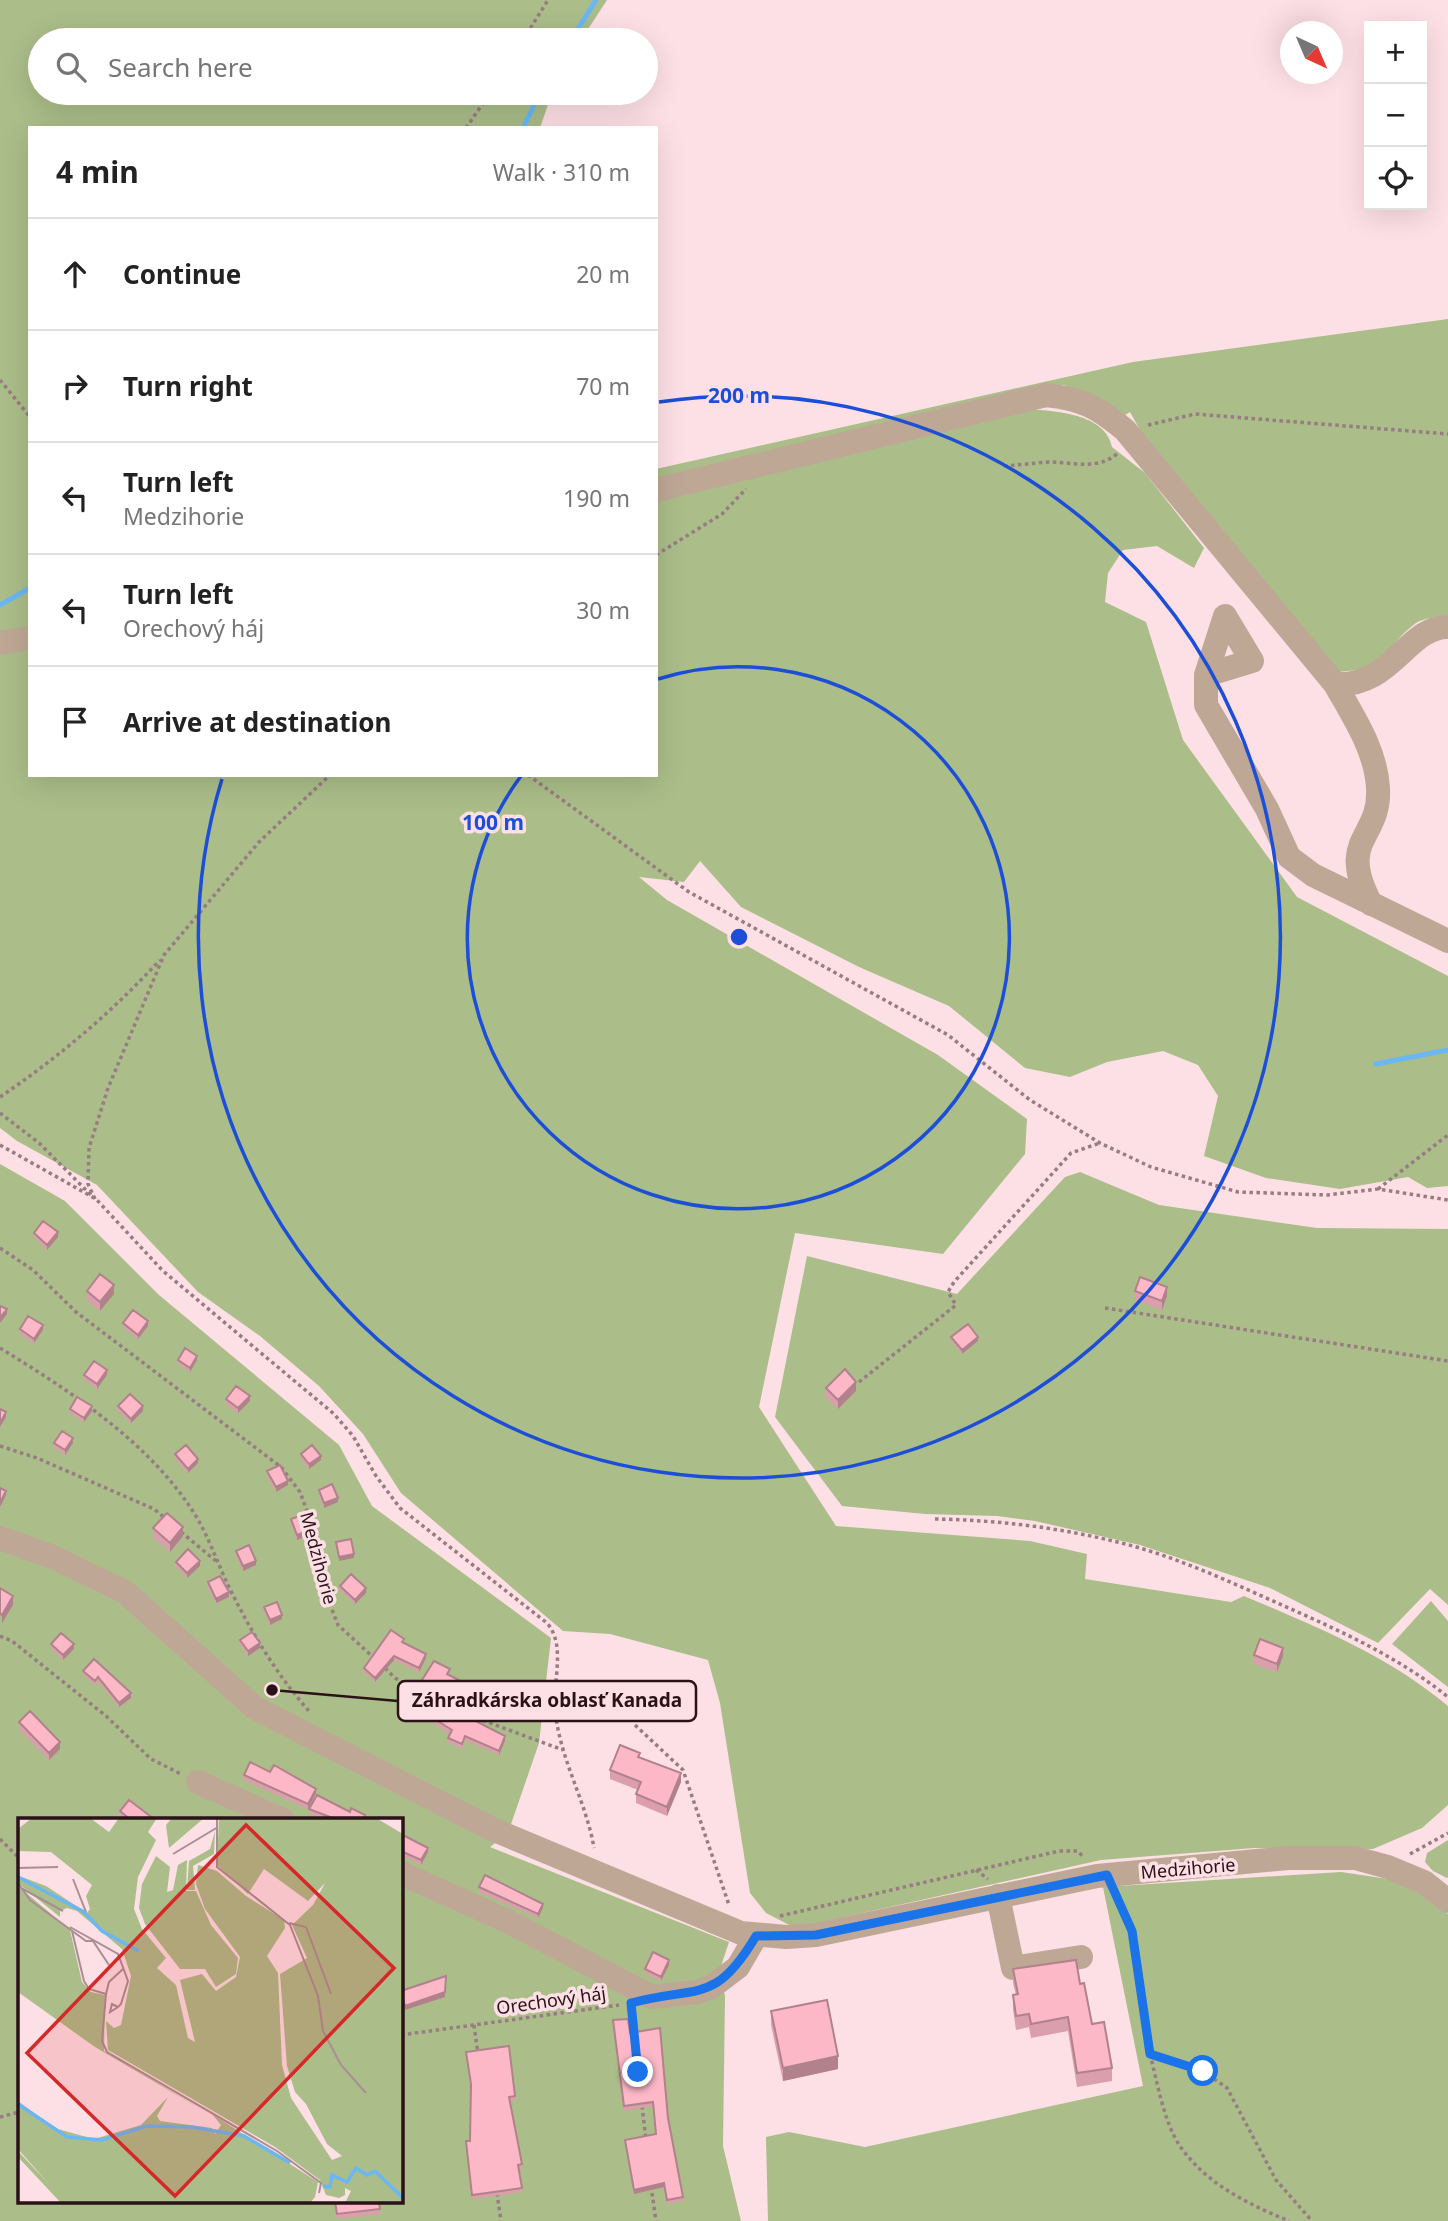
<!DOCTYPE html>
<meta charset="utf-8">
<style>
:root{--surface:#fff;--page:#f2f2f2;--text:#222;--muted:#767676;--line:#e0e0e0}
body{margin:0;font-family:"Noto Sans",sans-serif;background:var(--page);color:var(--text)}
.controls{position:absolute;right:21px;top:21px;display:grid;overflow:hidden;border-radius:0px;box-shadow:0 7px 28px #0002}
.controls button{width:63px;height:63px;display:grid;place-items:center;padding:0;border:0;border-bottom:2px solid var(--line);background:var(--surface);color:var(--text);font:35px sans-serif}
.compass{position:absolute;left:1280px;top:21px;width:63px;height:63px;border-radius:50%;background:var(--surface);box-shadow:0 7px 28px #0002;rotate:136deg}
.stop{position:absolute;width:21px;height:21px;margin:-16px;border:5px solid #1a73e8;border-radius:50%;background:#fff}
.stop.end{background:#1a73e8;border-color:#fff;box-shadow:0 2px 7px #0008}
.list{margin:0;padding:0;list-style:none}
h2{display:flex;justify-content:space-between;align-items:center;height:91px;margin:0;padding:0 28px;font-size:30px}
h2 small{font-size:23px;font-weight:400;color:var(--muted)}
.list li{display:grid;grid-template-columns:46px 1fr auto;gap:21px;align-items:center;box-sizing:border-box;height:112px;padding:0 28px;border-top:2px solid var(--line)}
.list b{display:block;font-size:26px;white-space:nowrap}
.list p{margin:0;font-size:23px;white-space:nowrap;color:var(--muted)}
.list em{font-size:23px;font-style:normal;color:var(--muted)}
.icon{flex:none;width:38px;height:38px;fill:none;stroke:currentColor;stroke-width:2;stroke-linecap:round;stroke-linejoin:round}
.map{position:relative;flex:none;width:1448px;height:2221px;overflow:hidden}
.search{position:absolute;background:var(--surface);box-shadow:0 7px 28px #0002;left:28px;top:28px;width:630px;height:77px;display:flex;align-items:center;gap:18px;box-sizing:border-box;padding:0 24px;border-radius:38px;color:var(--muted);font-size:26px}
.panel{position:absolute;background:var(--surface);box-shadow:0 7px 28px #0002;left:28px;top:126px;width:630px;height:651px;border-radius:0px}
.map>svg:first-child{display:block}
</style>
<div class="map">
<svg width="1448" height="2221" viewBox="0 0 1448 2221">
<rect width="100%" height="100%" fill="#fde0e5"/>
<path fill="#abbd89" fill-rule="evenodd" d="M0,0H607L581,40H40V93H552L540,128H30V629L0,634Z
M1448,319V615C1439,617 1423,618 1416,623C1378,652 1392,670 1333,672L1145,439L1130,412L1120,418L1064,385L656,480V469L1133,362Z
M1013,409C1043,410 1105,410 1112,447L1145,473L1204,548L1194,568L1157,546L1123,550L1108,573L1105,602L1146,622L1183,740L1297,897L1448,976V1186L1427,1188L1408,1177L1340,1189L1266,1178L1204,1156L1218,1096L1198,1065L1163,1051L1107,1062L1070,1077L1025,1068L949,1006L859,967L741,907L700,861L684,882L639,877L667,900L938,1055L1027,1119L1025,1154L943,1254L795,1233L759,1407L836,1526L1030,1541L1087,1554L1085,1579L1231,1602L1244,1596C1317,1627 1387,1655 1448,1706V1805L1422,1828L1373,1849L1254,1848L1101,1860L795,1928L766,1913L750,1893L720,1703L708,1660L610,1634L563,1631L401,1493L363,1434L319,1386L260,1336L198,1292L97,1185L17,1141L0,1128V650L30,645V775H656V496Z
M0,1164L65,1201L159,1295L339,1445L372,1506L551,1638L539,1743L508,1833L490,1847L729,1942L719,1972L725,1996L723,2146L741,2221H0ZM19,1820H401V2202H19Z
M1080,1172L1159,1205L1317,1228L1448,1229V1605L1430,1589L1378,1643L1270,1588L1140,1545L1035,1521L997,1516L925,1514L842,1506L775,1417L807,1256L957,1294L1065,1177Z
M1431,1601L1448,1621V1687L1392,1644Z
M1448,1840V1877L1447,1878L1433,1871L1425,1862L1427,1853Z
M1341,1872L1402,1881L1448,1914V2221H768L766,2137L789,2132L865,2147L1143,2086L1103,1887Z"/>
<g fill="none" stroke-linecap="round" stroke-linejoin="round">
<path stroke="#6ab7f4" stroke-width="5" d="M571,40L596,0
M523,128L540,93
M0,605L30,588
M1376,1064L1448,1050"/>
<path stroke="#977c81" stroke-width="3.5" stroke-dasharray="3.5 3.5" stroke-linecap="butt" d="M523,40L548,0
M466,128L490,93
M0,380L30,417
M1148,425L1195,414L1448,434
M1004,466C1019,465 1034,463 1049,462C1073,462 1098,471 1118,453
M656,555L722,514L746,489
M528,775L689,892L948,1035L1030,1100L1100,1143L1151,1167L1238,1192L1327,1195L1378,1189L1448,1200
M0,1097C59,1057 112,1012 160,960
M0,1113L39,1143L92,1196
M0,1145L96,1199L163,1271L334,1414L353,1436L376,1476L400,1508L547,1623C566,1645 553,1680 555,1707C558,1756 586,1800 594,1848
M1378,1189L1448,1135
M95,1199L88,1184L89,1148L108,1088L164,955L259,842L330,775
M0,1248L33,1270L76,1312L281,1467L300,1492L316,1535L324,1589L338,1625L374,1658
M1105,1308L1448,1361
M0,1348C70,1391 149,1442 194,1513C208,1535 217,1562 228,1585C250,1630 276,1674 309,1711
M859,1382L956,1305L948,1292L954,1282L1071,1153L1100,1143
M0,1446L37,1458L154,1509L165,1518
M935,1519C995,1520 1055,1527 1113,1541C1175,1555 1234,1584 1291,1609C1347,1634 1401,1659 1448,1697
M181,1532L216,1561
M0,1636L12,1641L106,1716L151,1759L181,1774
M385,1668L395,1678L419,1691
M463,1713L563,1750
M635,1725L683,1770L729,1905
M0,1839L19,1858
M1410,1854L1448,1833
M976,1870L988,1879
M1118,1896L1131,1931L1150,2054L1203,2071L1227,2088L1276,2180L1312,2221
M780,1916L1059,1851H1078L1083,1857
M631,2008L634,2036
M474,2025L478,2054
M401,2035L619,2005
M1150,2054C1157,2081 1164,2123 1180,2146C1206,2184 1248,2204 1289,2221
M642,2106L646,2140
M0,2117L19,2112
M651,2186L656,2221
M497,2193L501,2221"/>
<path stroke="#bea895" stroke-width="24" d="M656,490L1046,395C1083,399 1097,407 1125,430L1335,684C1353,716 1376,750 1378,788C1381,840 1336,837 1371,904
M0,643L30,638
M1206,675L1252,661L1225,616L1206,675V705L1267,809L1289,857L1313,875L1448,941
M1335,684C1391,688 1408,626 1448,627
M0,1538L53,1557L125,1592L255,1708L492,1829L741,1933L786,1937L816,1935L1097,1876L1288,1858H1355L1388,1867L1424,1882L1448,1901
M198,1782L283,1820
M401,1873L507,1921L652,1997L698,1992L713,1986L738,1967L756,1936
M998,1896L1013,1968L1081,1957"/>
</g>
<path fill="#da9eac" d="M34,1233L58,1237L47,1250L34,1237Z
M87,1291L114,1294L100,1311L87,1300Z
M1135,1291L1167,1296L1162,1310L1135,1300Z
M123,1323L148,1326L138,1339L123,1327Z
M20,1329L43,1330L34,1343L20,1334Z
M951,1337L978,1341L962,1354L951,1341Z
M178,1360H197L190,1372L178,1364Z
M84,1375H107L97,1389L84,1379Z
M826,1388L856,1391L838,1409L826,1397Z
M226,1399L250,1401L238,1413L226,1404Z
M118,1406L143,1411L131,1423L118,1411Z
M70,1409L92,1411L84,1422L70,1413Z
M54,1443H73L65,1455L54,1447Z
M175,1454L198,1463L188,1473L175,1459Z
M301,1454L321,1460L309,1469L301,1458Z
M267,1471L288,1485L276,1492L267,1476Z
M319,1490L338,1502L324,1508L319,1494Z
M291,1519L311,1534L297,1540L291,1524Z
M153,1528L183,1536L170,1552L153,1537Z
M236,1551L256,1565L243,1571L236,1555Z
M176,1562L200,1566L187,1578L176,1566Z
M208,1582L229,1597L216,1603L208,1587Z
M340,1586L366,1593L355,1604L340,1590Z
M264,1607L282,1619L270,1625L264,1611Z
M240,1640L260,1648L248,1656L240,1644Z
M404,1643L426,1658L419,1672L394,1660L375,1682L364,1672V1668Z
M51,1644L74,1649L63,1660L51,1648Z
M1254,1655L1283,1656L1277,1672L1254,1664Z
M94,1659L131,1698L119,1707L98,1681L95,1685L83,1675V1671Z
M450,1673L449,1675L476,1693L464,1715L505,1741L499,1755L465,1740L462,1749L448,1742V1738L450,1734L408,1707V1702Z
M19,1722L60,1749L49,1760L19,1729Z
M640,1758L681,1782L667,1816L636,1803V1794L638,1790L610,1779V1770Z
M270,1772L316,1793L308,1809L244,1780V1775Z
M309,1809L350,1812L365,1815V1820H327L309,1813Z
M120,1811L155,1820H125L120,1816Z
M401,1834L428,1852L421,1865L401,1855Z
M479,1887L543,1908L538,1918L479,1892Z
M669,1965L661,1981L645,1974V1969Z
M1013,1969L1080,1984L1092,2024L1112,2068V2081L1077,2087L1068,2031L1031,2038L1029,2027L1016,2030L1013,2009V1995H1016L1013,1983Z
M771,2011L838,2069L783,2081L771,2025Z
M613,2020L630,2033L668,2118L683,2201L667,2204L664,2187L634,2194L625,2140L656,2135L653,2106L624,2111Z
M466,2052L515,2096V2101H510L522,2164V2169H519L522,2192L472,2199L466,2146L470,2141L471,2088Z
M335,2202H379L380,2214L337,2219Z"/>
<path fill="#b1818c" d="M58,1232V1237L47,1250V1245Z
M114,1285V1294L100,1311V1302Z
M1167,1287V1296L1162,1310V1301Z
M7,1309V1314L0,1323V1318Z
M148,1321V1326L138,1339V1335Z
M43,1325V1330L34,1343V1339Z
M978,1337V1341L962,1354V1350Z
M197,1356V1360L190,1372V1368Z
M107,1370V1375L97,1389V1384Z
M856,1382V1391L838,1409V1400Z
M250,1396V1401L238,1413V1408Z
M92,1406V1411L84,1422V1418Z
M143,1406V1411L131,1423V1419Z
M6,1412V1417L0,1427V1423Z
M73,1438V1443L65,1455V1450Z
M321,1456V1460L309,1469V1464Z
M198,1459V1463L188,1473V1469Z
M288,1481V1485L276,1492V1487Z
M6,1491V1495L0,1507V1503Z
M338,1498V1502L324,1508V1503Z
M183,1527V1536L170,1552V1543Z
M311,1530V1534L297,1540V1535Z
M354,1554V1558L339,1561V1557Z
M200,1561V1566L187,1578V1573Z
M256,1561V1565L243,1571V1566Z
M366,1588V1593L355,1604V1600Z
M229,1592V1597L216,1603V1599Z
M13,1596V1605L2,1623V1615Z
M282,1615V1619L270,1625V1620Z
M260,1643V1648L248,1656V1651Z
M74,1644V1649L63,1660V1655Z
M1283,1648V1656L1277,1672V1664Z
M426,1654V1658L419,1672V1668Z
M394,1656V1660L375,1682V1678Z
M476,1689V1693L462,1719V1714Z
M131,1693V1698L119,1707V1703Z
M505,1736V1741L499,1755V1751Z
M60,1742V1749L49,1760V1753Z
M681,1773V1782L667,1816V1807Z
M316,1789V1793L308,1809V1804Z
M428,1848V1852L421,1865V1860Z
M543,1904V1908L538,1918V1914Z
M669,1960V1965L661,1981V1977Z
M445,1992V1997L405,2010V2006Z
M838,2056V2069L783,2081V2068Z
M664,2183V2187L634,2194V2190Z"/>
<path fill="#fdb8c8" stroke="#b1818c" stroke-width="2" d="M43,1221L58,1232L47,1245L34,1233Z
M100,1274L114,1285L100,1302L87,1291Z
M1140,1277L1167,1287L1162,1301L1135,1291Z
M0,1306L7,1309L0,1318Z
M133,1310L148,1321L138,1335L123,1323Z
M28,1316L43,1325L34,1339L20,1329Z
M968,1324L978,1337L962,1350L951,1337Z
M185,1348L197,1356L190,1368L178,1360Z
M94,1361L107,1370L97,1384L84,1375Z
M845,1369L856,1382L838,1400L826,1388Z
M236,1386L250,1396L238,1408L226,1399Z
M130,1394L143,1406L131,1419L118,1406Z
M77,1397L92,1406L84,1418L70,1409Z
M0,1409L6,1412L0,1423Z
M62,1431L73,1438L65,1450L54,1443Z
M186,1445L198,1459L188,1469L175,1454Z
M312,1445L321,1456L309,1464L301,1454Z
M280,1465L288,1481L276,1487L267,1471Z
M332,1484L338,1498L324,1503L319,1490Z
M0,1488L6,1491L0,1503Z
M167,1513L183,1527L170,1543L153,1528Z
M305,1514L311,1530L297,1535L291,1519Z
M351,1539L354,1554L339,1557L336,1542Z
M249,1545L256,1561L243,1566L236,1551Z
M188,1549L200,1561L187,1573L176,1562Z
M351,1574L366,1588L355,1600L340,1586Z
M220,1576L229,1592L216,1599L208,1582Z
M0,1588L13,1596L2,1615L0,1614Z
M277,1602L282,1615L270,1620L264,1607Z
M391,1630L404,1639L402,1642L426,1654L419,1668L394,1656L375,1678L364,1668Z
M252,1632L260,1643L248,1651L240,1640Z
M61,1633L74,1644L63,1655L51,1644Z
M1260,1639L1283,1648L1277,1664L1254,1655Z
M94,1659L131,1693L119,1703L98,1677L95,1681L83,1671Z
M434,1661L450,1669L447,1674L476,1689L462,1714L505,1736L499,1751L465,1736L462,1744L448,1738L452,1730L408,1702Z
M30,1711L60,1742L49,1753L19,1722Z
M620,1745L640,1753L638,1757L681,1773L667,1807L636,1794L641,1782L610,1770Z
M250,1762L270,1772L274,1765L316,1789L308,1804L244,1775Z
M317,1795L350,1812L351,1808L365,1815L363,1820H338L309,1809Z
M129,1800L154,1819L155,1820H131L120,1811Z
M401,1834L428,1848L421,1860L401,1851Z
M485,1875L543,1904L538,1914L479,1887Z
M653,1952L669,1960L661,1977L645,1969Z
M1076,1960L1080,1984L1084,1983L1092,2024L1104,2022L1112,2068L1077,2073L1068,2017L1031,2024L1029,2014L1016,2016L1013,1995L1018,1994L1013,1969Z
M446,1976L445,1992L405,2006L401,1991Z
M827,2000L838,2056L783,2068L771,2011Z
M628,2019L630,2033L660,2028L668,2118L683,2197L667,2200L664,2183L634,2190L625,2140L656,2134L653,2102L624,2106L613,2020Z
M509,2046L515,2096L509,2097L522,2164L518,2165L522,2188L472,2195L466,2141H470L471,2084L466,2052Z
M335,2202H379L380,2209L337,2214Z"/>
<g fill="none" stroke-linecap="round" stroke-linejoin="round">
<path stroke="#1a73e8" stroke-width="9" d="M638,2072L631,2003C699,1985 715,2005 756,1936L816,1935L1107,1875L1132,1931L1150,2054L1203,2071"/>
</g>
<g fill="none" stroke="#1d4ed8" stroke-width="3.5">
<path d="M658 679A271 271 0 1 1 521 776"/>
<path d="M659 402A541 541 0 1 1 222 779"/>
</g>
<g text-anchor="middle" dominant-baseline="central" stroke-width="7" stroke-linejoin="round" paint-order="stroke">
<g font-size="18" fill="#2a1218" stroke="#fde0e5">
<text transform="translate(319 1558) rotate(75)">Medzihorie</text>
<text transform="translate(1188 1868) rotate(-5)">Medzihorie</text>
<text transform="translate(551 2000) rotate(-8)">Orechový háj</text>
</g>
</g>
<g transform="translate(18 1818)">
<rect width="385" height="385" fill="#fde0e5"/>
<path d="M14,0H72L91,14L101,0H139L130,14L138,22L120,59L116,91L124,111L148,140L139,150L158,167L170,220L177,224L162,162L184,156L198,173L218,159L222,139L187,91L178,66L180,47L199,53L228,78L266,102L267,110L249,138L260,155L264,247L273,280L314,342L324,338L309,326L288,286L277,274L269,248L262,156L289,140L274,107L295,87L307,65L290,83L246,51L230,76L199,47L201,0H358L385,16V385H312L328,383L333,373L327,370V377L321,380L308,377L302,362L257,329L90,232L88,203L96,210L103,207L113,158L104,131L59,93L49,90L42,93V99L1,66V58L28,68L69,95L72,91L68,78L74,67L33,34L0,33V11ZM154,0H186L151,30L148,7ZM197,13L196,36L175,48L177,72H169L171,43L192,31ZM138,38L152,49L149,74L155,72L160,47L169,42L168,73H178L193,107L220,140L218,156L198,169L187,151H162L127,106L121,90L124,66ZM0,68L52,112L64,164L73,174L87,177L86,233L191,296L77,229L0,174ZM150,279L139,298L142,303L194,310L197,316L203,307L194,296L300,364L297,379L292,385H43L0,339V333L31,366L0,331V283L36,310L76,321L123,307Z" fill="#abbd89"/>
<path fill="none" stroke="#6ab7f4" stroke-width="3.5" d="M0,59L66,94L84,113L121,133M0,286L49,319L84,322L129,308L174,309L226,318L272,345M305,368L312,369L314,357L329,364L338,350L349,357L357,353L385,380"/>
<path fill="none" stroke="#a98e93" stroke-width="2" d="M199,0V49L272,107L300,178L305,213L323,247L348,275M155,36L200,9M0,50L40,49M55,61L68,94M0,65L12,82L68,123H75L91,147M3,70L45,93M271,105L288,109L313,176M52,109L100,136L110,163L103,186L100,189L92,194L94,186L100,189M54,113L66,163L71,171L88,176M106,150L91,164L88,176L84,223L89,234L259,333L303,365L301,375"/>
<path fill="#d62828" fill-opacity="0.15" stroke="#d62828" stroke-width="3.5" d="M228,7L376,150L157,378L9,235Z"/>
<rect width="385" height="385" fill="none" stroke="#2a1218" stroke-width="3.5"/>
</g>
<circle cx="739" cy="937" r="10" fill="#1d4ed8" stroke="#fde0e5" stroke-width="3.5"/>
<g font-size="21" text-anchor="middle" font-weight="bold" fill="#1d4ed8" stroke="#fde0e5" stroke-width="7" stroke-linejoin="round" paint-order="stroke">
<text x="739" y="403">200 m</text>
<text x="493" y="830">100 m</text>
</g>
<path fill="none" stroke="#2a1218" stroke-width="2.5" d="M272 1690L398 1701"/>
<circle fill="#2a1218" stroke="#fde0e5" stroke-width="2.5" cx="272" cy="1690" r="7"/>
<rect fill="#fde0e5" stroke="#2a1218" stroke-width="2.5" x="398" y="1681" width="298" height="40" rx="7"/>
<g font-size="19" text-anchor="middle" font-weight="bold" fill="#2a1218">
<text x="547" y="1707">Záhradkárska oblasť Kanada</text>
</g>
</svg>
<div class="controls">
<button>+</button>
<button>−</button>
<button><svg class="icon" aria-label="locate" viewBox="0 0 24 24"><circle cx="12" cy="12" r="6"/><path d="M12 2v4M12 18v4M2 12h4M18 12h4"/></svg></button>
</div>
<svg class="compass" viewBox="-18 -18 36 36"><path d="M0-13l5 13h-10z" fill="#e53935"/><path d="M0 13l5-13h-10z" fill="#767676"/></svg>
<div class="stop" style="left:1203px;top:2071px"></div>
<div class="stop end" style="left:638px;top:2072px"></div>
<div class="search"><svg class="icon" aria-label="search" viewBox="0 0 24 24"><circle cx="10" cy="10" r="6"/><path d="M15 15l6 6"/></svg>Search here</div>
<section class="panel">
<h2>4 min<small>Walk · 310 m</small></h2>
<ul class="list">
<li><svg class="icon" aria-label="ahead" viewBox="0 0 24 24"><path d="M12 20V5M6 11l6-6 6 6"/></svg><div><b>Continue</b></div><em>20 m</em></li>
<li><svg class="icon" aria-label="right" viewBox="0 0 24 24"><path d="M7 20v-9h11M14 6l5 5-5 5"/></svg><div><b>Turn right</b></div><em>70 m</em></li>
<li><svg class="icon" aria-label="left" viewBox="0 0 24 24"><path d="M17 20v-9H6M10 6l-5 5 5 5"/></svg><div><b>Turn left</b><p>Medzihorie</p></div><em>190 m</em></li>
<li><svg class="icon" aria-label="left" viewBox="0 0 24 24"><path d="M17 20v-9H6M10 6l-5 5 5 5"/></svg><div><b>Turn left</b><p>Orechový háj</p></div><em>30 m</em></li>
<li><svg class="icon" aria-label="arrive" viewBox="0 0 24 24"><path d="M6 21V4h12l-3 4 3 4H6"/></svg><div><b>Arrive at destination</b></div></li>
</ul>
</section>
</div>
